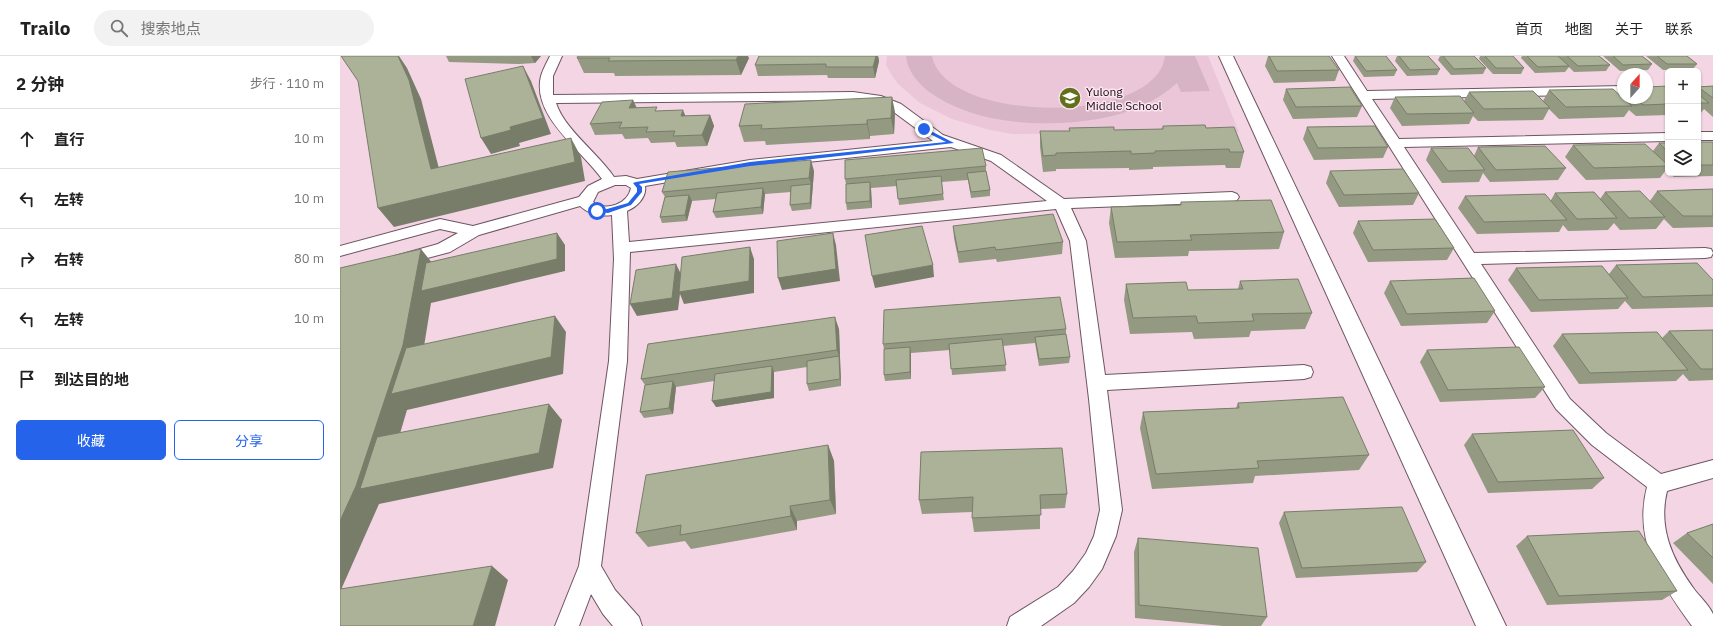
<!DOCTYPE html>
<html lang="zh">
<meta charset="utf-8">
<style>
:root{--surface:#fff;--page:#f2f2f2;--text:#222;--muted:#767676;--line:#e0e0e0;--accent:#2563eb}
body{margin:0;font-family:"IBM Plex Sans","Noto Sans SC",sans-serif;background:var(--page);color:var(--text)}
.controls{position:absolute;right:12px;top:12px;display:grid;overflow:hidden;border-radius:6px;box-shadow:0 1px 3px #0004}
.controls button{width:36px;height:36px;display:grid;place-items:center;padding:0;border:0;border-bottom:1px solid var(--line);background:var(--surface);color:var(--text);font:20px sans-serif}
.compass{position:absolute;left:1277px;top:12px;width:36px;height:36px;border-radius:50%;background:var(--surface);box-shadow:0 1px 3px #0004;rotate:21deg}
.stop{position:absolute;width:12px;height:12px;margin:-9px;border:3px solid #2563eb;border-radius:50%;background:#fff}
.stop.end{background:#2563eb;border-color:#fff;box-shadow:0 1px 4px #0008}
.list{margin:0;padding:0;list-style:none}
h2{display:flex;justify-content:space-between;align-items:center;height:52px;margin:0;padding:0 16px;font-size:17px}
h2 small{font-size:13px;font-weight:400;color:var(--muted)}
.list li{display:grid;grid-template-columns:26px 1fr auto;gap:12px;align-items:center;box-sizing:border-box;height:60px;padding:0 16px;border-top:1px solid var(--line)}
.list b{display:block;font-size:15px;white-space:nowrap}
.list em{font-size:13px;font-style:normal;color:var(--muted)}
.actions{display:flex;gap:8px;padding:12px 16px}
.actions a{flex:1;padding:9px 0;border:1px solid var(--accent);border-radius:6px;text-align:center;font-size:14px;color:var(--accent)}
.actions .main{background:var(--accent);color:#fff}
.icon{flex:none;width:22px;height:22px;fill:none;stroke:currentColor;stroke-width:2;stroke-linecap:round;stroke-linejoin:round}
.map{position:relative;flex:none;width:1373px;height:570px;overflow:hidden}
header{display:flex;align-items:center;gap:24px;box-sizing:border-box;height:56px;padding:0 20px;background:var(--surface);border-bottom:1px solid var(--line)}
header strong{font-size:19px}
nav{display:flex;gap:22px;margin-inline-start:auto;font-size:14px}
.search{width:280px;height:36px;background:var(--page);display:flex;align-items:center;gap:10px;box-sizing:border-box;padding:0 14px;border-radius:22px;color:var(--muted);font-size:15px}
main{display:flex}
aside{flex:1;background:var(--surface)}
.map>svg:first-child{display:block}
</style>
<header>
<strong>Trailo</strong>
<div class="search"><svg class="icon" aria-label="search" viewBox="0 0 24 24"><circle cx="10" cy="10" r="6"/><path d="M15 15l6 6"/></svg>搜索地点</div>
<nav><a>首页</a><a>地图</a><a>关于</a><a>联系</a></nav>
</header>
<main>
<aside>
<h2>2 分钟<small>步行 · 110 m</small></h2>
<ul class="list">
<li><svg class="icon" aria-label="ahead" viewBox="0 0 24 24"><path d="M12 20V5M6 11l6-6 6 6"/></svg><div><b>直行</b></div><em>10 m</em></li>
<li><svg class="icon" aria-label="left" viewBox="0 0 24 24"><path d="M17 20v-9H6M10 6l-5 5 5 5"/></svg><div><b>左转</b></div><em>10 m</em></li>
<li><svg class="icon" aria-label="right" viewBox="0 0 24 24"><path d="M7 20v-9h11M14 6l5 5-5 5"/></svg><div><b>右转</b></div><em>80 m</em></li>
<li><svg class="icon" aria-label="left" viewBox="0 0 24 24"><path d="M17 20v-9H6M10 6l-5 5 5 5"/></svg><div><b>左转</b></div><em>10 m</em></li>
<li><svg class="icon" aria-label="arrive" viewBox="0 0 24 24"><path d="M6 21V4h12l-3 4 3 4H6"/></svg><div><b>到达目的地</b></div></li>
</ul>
<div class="actions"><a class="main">收藏</a><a>分享</a></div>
</aside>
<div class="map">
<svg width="1373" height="570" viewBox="0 0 1373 570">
<rect width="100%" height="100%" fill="#f3d5e4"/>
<path fill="#ebc6d9" d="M547,0H868L899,76L672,78L650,74L612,63L580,47L558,28L551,18L546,9Z"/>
<path fill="#d6b3c5" d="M566,0H592C605,68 817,70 825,0H855L870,35L841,36L837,27C815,47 788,58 758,63C704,72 634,69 588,35C577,26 567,14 566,0Z"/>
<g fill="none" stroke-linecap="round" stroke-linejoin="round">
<g stroke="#6e5562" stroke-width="2">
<path id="lane" d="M210,0H222L213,20V39L513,36L541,40L561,48L603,79L661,99L724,143L892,136L897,138L899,141L897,144L892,146L731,152L746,185L765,319L964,309L971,311L973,316L971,321L964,323L767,334L782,454L776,480L762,513L749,531L734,547L701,570H667L670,561L718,531L733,515L746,497L754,480L760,454L749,343L730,185L716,153L290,196L287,305L261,510L275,534L299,561L302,570H273L263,558L251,538L239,570H215L239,510L269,305L274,203L272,159C260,161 249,158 240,150L139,179L110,196L61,209L55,208L53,204L55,200L98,188L118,177L100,173L0,200V190L100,163L133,170L239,141L248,130L262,123C242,94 191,60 201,20C203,13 207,6 210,0ZM513,44L533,46L551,54L593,85L410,104L297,123L286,120L274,121C257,96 225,74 216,47ZM611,91L651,105L707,145L289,186L287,155C297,151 307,141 305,130L410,112ZM275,129H286L291,132C288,148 266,156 253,146L258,136Z
M992,0H1004L1027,35L1283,30V38L1032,43L1059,83L1328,77V85L1064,91L1134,197L1365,192L1371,193L1373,197L1371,201L1365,202L1141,208L1230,343L1266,377L1321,418L1373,404V422L1327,435C1318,472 1332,503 1354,533C1359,540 1369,549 1373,558C1373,561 1373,566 1373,570H1352C1321,528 1293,485 1307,431L1252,389L1216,353Z
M1358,76H1373V84H1358Z"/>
</g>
<g stroke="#6e5562" stroke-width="2">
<path id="street" d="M879,0H893L1166,570H1136Z"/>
</g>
<use href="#lane" fill="#fff" fill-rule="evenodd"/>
<use href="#street" fill="#fff" fill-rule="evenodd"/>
</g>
<path fill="#949982" d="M106,0H201L195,7L179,8L109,6Z
M538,0L539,5L535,22H488L487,19L418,20L415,9Z
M928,0H989L999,14L995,25L934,27L925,10Z
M1015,0H1046L1057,14L1054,20L1024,21L1013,5Z
M1057,0H1088L1100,13L1097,19L1067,20L1055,5Z
M1100,0H1134L1146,12L1143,18L1111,19L1098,4Z
M1140,0H1173L1184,12L1181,18H1153L1139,3Z
M1182,0H1218L1219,1V0H1259L1270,9L1266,15L1234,16L1229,11L1225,16L1195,17L1181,2Z
M1263,0H1302L1312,8L1308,14L1280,15Z
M1306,0H1347L1357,8L1353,13L1323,14Z
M237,2H409L401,19L275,20L274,17H244Z
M1328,30V59L1296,60L1289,54L1284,61L1219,63L1209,53L1203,64L1138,65L1133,60L1129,68L1062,70L1050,52L1055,41L1124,45L1129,36L1203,45L1209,34L1279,38L1283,33V42H1307Z
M1373,30V61L1364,53L1360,58L1358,59V31Z
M946,33L1022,50L1017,61L953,63L943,44Z
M293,44L297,52L345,60L370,59L374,70L367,90L337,91L335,86L311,87L308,82L285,83L282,78L255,79L250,68Z
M555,56L554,78L530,80V83L426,89L425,85L404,86L399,70Z
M823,70L866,72L904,96L900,112H886L885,109L813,111V113L789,114V112L716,113V115L703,116L700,91V75H729V72L774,74L822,73Z
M967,71L1048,91L1043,102L974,104L963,83Z
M1358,86H1373V120L1334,121L1329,117H1358Z
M1319,87H1328V116L1326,114L1320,122L1246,124L1225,101L1233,89L1313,95Z
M1138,91L1226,112L1218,124L1150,126L1143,117L1139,126L1102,127L1086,104L1091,92L1134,100Z
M646,110V115L650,134V140L631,142L628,124L601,126L604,144L559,149L557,130L531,132L532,152L507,154L506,147V128L505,123Z
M474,115L471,153L452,155L450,149L451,136L425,138L423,158L376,162L373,156L376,143L352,145L347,165L322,167L320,161L325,141L322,136Z
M990,115L1079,137L1073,149L999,151L986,127Z
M1373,133V171L1333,172L1324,163L1316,173L1280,174L1274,167L1268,174L1228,175L1223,169L1219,176L1137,178L1118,152L1125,140L1211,144L1215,137L1260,143L1265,136L1310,145L1317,135Z
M841,146L944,176L939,193L849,195L848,200L775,202L769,167L771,151L840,149Z
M1018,165L1114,192L1107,204L1028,206L1013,177Z
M613,170L723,186L722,198L657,206L656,203L619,207L614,182Z
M1276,209L1373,224V251L1292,253L1285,245L1278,253L1191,256L1168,224L1176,212L1269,218Z
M900,225L972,257L965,273L911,275L909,281L854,283L852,276L790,278L784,244L786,228L848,234L898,233Z
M1050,225L1155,255L1147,267L1061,270L1044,237Z
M499,273L501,330L469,335L467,328V311L434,316V342L376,351L374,325L336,331L333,358L304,362L300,356L305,329L301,323Z
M726,273V278L730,301L729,307L699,310L695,287L663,290L666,315L612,319L610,294L571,297V323L545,325L544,319V293L543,288Z
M1373,274V324L1349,325L1343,318L1336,325L1239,328L1213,290L1222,278L1322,282L1329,275Z
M1087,294L1205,331L1195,342L1100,346L1080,306Z
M898,347L1029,399L1019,414L915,420L913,427L812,433L800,372L803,356L896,352Z
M1132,378L1264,422L1252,433L1148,437L1124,389Z
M488,389L494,405L496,458L457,465V474L351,493L345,485L308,491L296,477Z
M581,396L727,438L725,452L700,453V473L634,476L632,462V456L582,458L579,444Z
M944,456L1086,506L1077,516L956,522L939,467Z
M1373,468V528L1333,487L1347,477Z
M1187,480L1337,535L1322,544L1207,549L1176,490Z
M798,482L927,561L921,570H883L795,562L794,496Z"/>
<path fill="#787d6a" d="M58,0H59L67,12L81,43L104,132L91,113Z
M191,0H201L195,7Z
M398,0H408L409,2L401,19L396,4Z
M536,0H538L539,5L535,22L533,11Z
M183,10L191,25L211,78L179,87L180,90L151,98L141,82Z
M552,41L555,56L554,78L551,62Z
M293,44L298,56L289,52Z
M343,54L348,66L341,60Z
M370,59L374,70L367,90L362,79Z
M527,64L530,80V83L527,68Z
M231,82L241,101L245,125L54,171L38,152Z
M471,104L474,115L471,153L470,147L471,128L469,122Z
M530,126L531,133L532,152L530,145Z
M423,132L425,138L423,158L421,151Z
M349,139L352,145L347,165L345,159Z
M217,177L225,189V215L91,247L81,309L215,260L226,276L223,318L67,354L45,428L209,348L222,364L213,412L39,448L0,536V465L81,193L97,213Z
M493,177L496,189L500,225L442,234L438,222Z
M410,191L414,203V237L344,248L340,238L338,254L297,260L290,248L336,208L342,220Z
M593,209L594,221L535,232L532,220Z
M495,261L499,273L501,330L500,323L499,300L497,294Z
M570,291L571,297V323L570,316Z
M432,310L434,316V342L376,351L372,345Z
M333,325L336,331L333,358L329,352Z
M488,389L494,405L496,458L490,444Z
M450,450L457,465V474L451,460Z
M152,510L168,524L155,570H133Z"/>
<path fill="#acb297" stroke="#787d6a" d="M1,0H58L69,24L91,113L231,82L235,106L38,152L18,25Z
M238,0H398L396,4L268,5L270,2H237Z
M419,0H536L533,11H486V8L415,9Z
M929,0H989L999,14L937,15Z
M1015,0H1046L1057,14L1026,15Z
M1059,0H1088L1100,13L1070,14Z
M1103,0H1134L1146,12L1114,13Z
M1145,0H1173L1184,12H1156Z
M1187,0H1218L1229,10L1198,11Z
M1227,0H1259L1270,9L1238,10Z
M1273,0H1302L1312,8L1283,9Z
M1317,0H1347L1357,8H1327Z
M183,10L203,62L170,71L171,74L141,82L125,23Z
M1328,30V48L1303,49L1296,42H1307V31Z
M1373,30V42L1358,31Z
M1010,31L1022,50L956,51L946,33Z
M1273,33L1292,50L1226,51L1209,34Z
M1193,35L1210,52L1144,53L1129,36Z
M1358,38L1369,47H1358Z
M1120,40L1134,57L1067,58L1055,41Z
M552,41L551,62L527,64V68L421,73L422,69L399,70L405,48Z
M293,44L289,52L317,51L315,55L343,54L341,60L370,59L362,79L333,80L335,75L306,76L308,71L279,72L282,66L250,68L262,46Z
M865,69L866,72L894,71L904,96H890L889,93L815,95V97L791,98V95L716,97V99L703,100L700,75H730L729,72L774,71V74L823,73V70Z
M1035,70L1048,91L978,92L967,71Z
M1358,86H1373V109H1358Z
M1319,87H1328V96Z
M1305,88L1328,109V110L1254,112L1233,89Z
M1205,90L1226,112L1156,114L1138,91Z
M642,92L646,110L505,123V104Z
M1091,92H1128L1145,114L1108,115Z
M471,104L469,122L322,136L328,116Z
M1063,113L1079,137L1004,139L990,115Z
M646,115L650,134L631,136L627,117Z
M601,120L603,138L558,143L556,124Z
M530,126V145L506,147V128Z
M471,128L470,147L450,149L451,130Z
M423,132L421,151L373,156L377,137Z
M1373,133V160H1343L1317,135Z
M1300,135L1325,161L1289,162L1265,136Z
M1254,136L1277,162L1237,163L1215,137Z
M1205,138L1227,164L1144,166L1125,140Z
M349,139L345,159L320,161L325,141Z
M931,144L944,176L850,179L852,184L777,186L771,151L841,149V146Z
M713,158L723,186L656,194L655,191L618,196L613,170Z
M1095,163L1114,192L1033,194L1018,165Z
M582,170L593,209L532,220L525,179Z
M217,177V203L81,235L86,207Z
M493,177L496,213L438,222L437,185Z
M410,191L409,225L339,236L342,201Z
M81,193L63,289L16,430L0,465V212Z
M1357,207L1373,224V239L1303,241L1276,209Z
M336,208L332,242L290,248L296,214Z
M1262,210L1288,242L1199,244L1176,212Z
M1134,222L1155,255L1067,258L1050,225Z
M958,223L972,257L912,258L914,265L858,267L856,260L793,262L786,228L846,226L848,234L903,233L900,225Z
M720,241L726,273L543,288L544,254Z
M215,260L211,301L51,338L66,292Z
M495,261L497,294L301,323L308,288Z
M1373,274V313H1361L1329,275Z
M1317,276L1348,314L1250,317L1222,278Z
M726,278L730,301L699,303L695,281Z
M662,283L666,309L611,313L609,288Z
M570,291V316L544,319V293Z
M1179,291L1205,331L1108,334L1087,294Z
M499,300L500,323L467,328V305Z
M432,310L431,336L372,345L375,318Z
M333,325L329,352L300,356L305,329Z
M1003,341L1029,399L917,405L919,412L816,418L803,356L899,352L898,347Z
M209,348L199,397L20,433L37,381Z
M1233,374L1264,422L1158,426L1132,378Z
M488,389L490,444L450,450L451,460L340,479L341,469L296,477L306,419Z
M722,392L727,438L700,439L701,459L632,462L633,441L579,444L581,396Z
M1062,451L1086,506L962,512L944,456Z
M1373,468V502L1347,477Z
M1299,475L1337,535L1219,540L1187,480Z
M798,482L918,492L927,561L799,549Z
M152,510L133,570H0V533Z"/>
<path fill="#2563eb" d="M582,72H585L614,87L410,110L299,128L302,131V136L291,149L268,157L254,155L267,153L288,147L297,136V132L293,127L296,126L410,106L606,86L582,74Z"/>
<defs>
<g id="school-disc" transform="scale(1.15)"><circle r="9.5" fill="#63701a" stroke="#fce4f0"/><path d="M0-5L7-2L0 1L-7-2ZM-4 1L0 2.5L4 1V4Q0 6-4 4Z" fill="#fff"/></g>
</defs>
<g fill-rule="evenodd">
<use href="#school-disc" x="730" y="42"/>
</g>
<g text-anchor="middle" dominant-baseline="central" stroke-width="3" stroke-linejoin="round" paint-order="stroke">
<g font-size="12" fill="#160c12" stroke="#fce4f0" text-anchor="start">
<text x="746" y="35">Yulong<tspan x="746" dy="14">Middle School</tspan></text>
</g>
</g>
</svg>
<div class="controls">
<button>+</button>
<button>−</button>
<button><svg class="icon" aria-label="layers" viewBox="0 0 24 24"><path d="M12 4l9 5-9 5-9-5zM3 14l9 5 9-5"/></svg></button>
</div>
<svg class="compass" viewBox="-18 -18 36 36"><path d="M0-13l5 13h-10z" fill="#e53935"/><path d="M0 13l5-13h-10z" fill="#767676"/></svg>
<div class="stop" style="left:257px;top:155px"></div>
<div class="stop end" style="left:584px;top:73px"></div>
</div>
</main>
